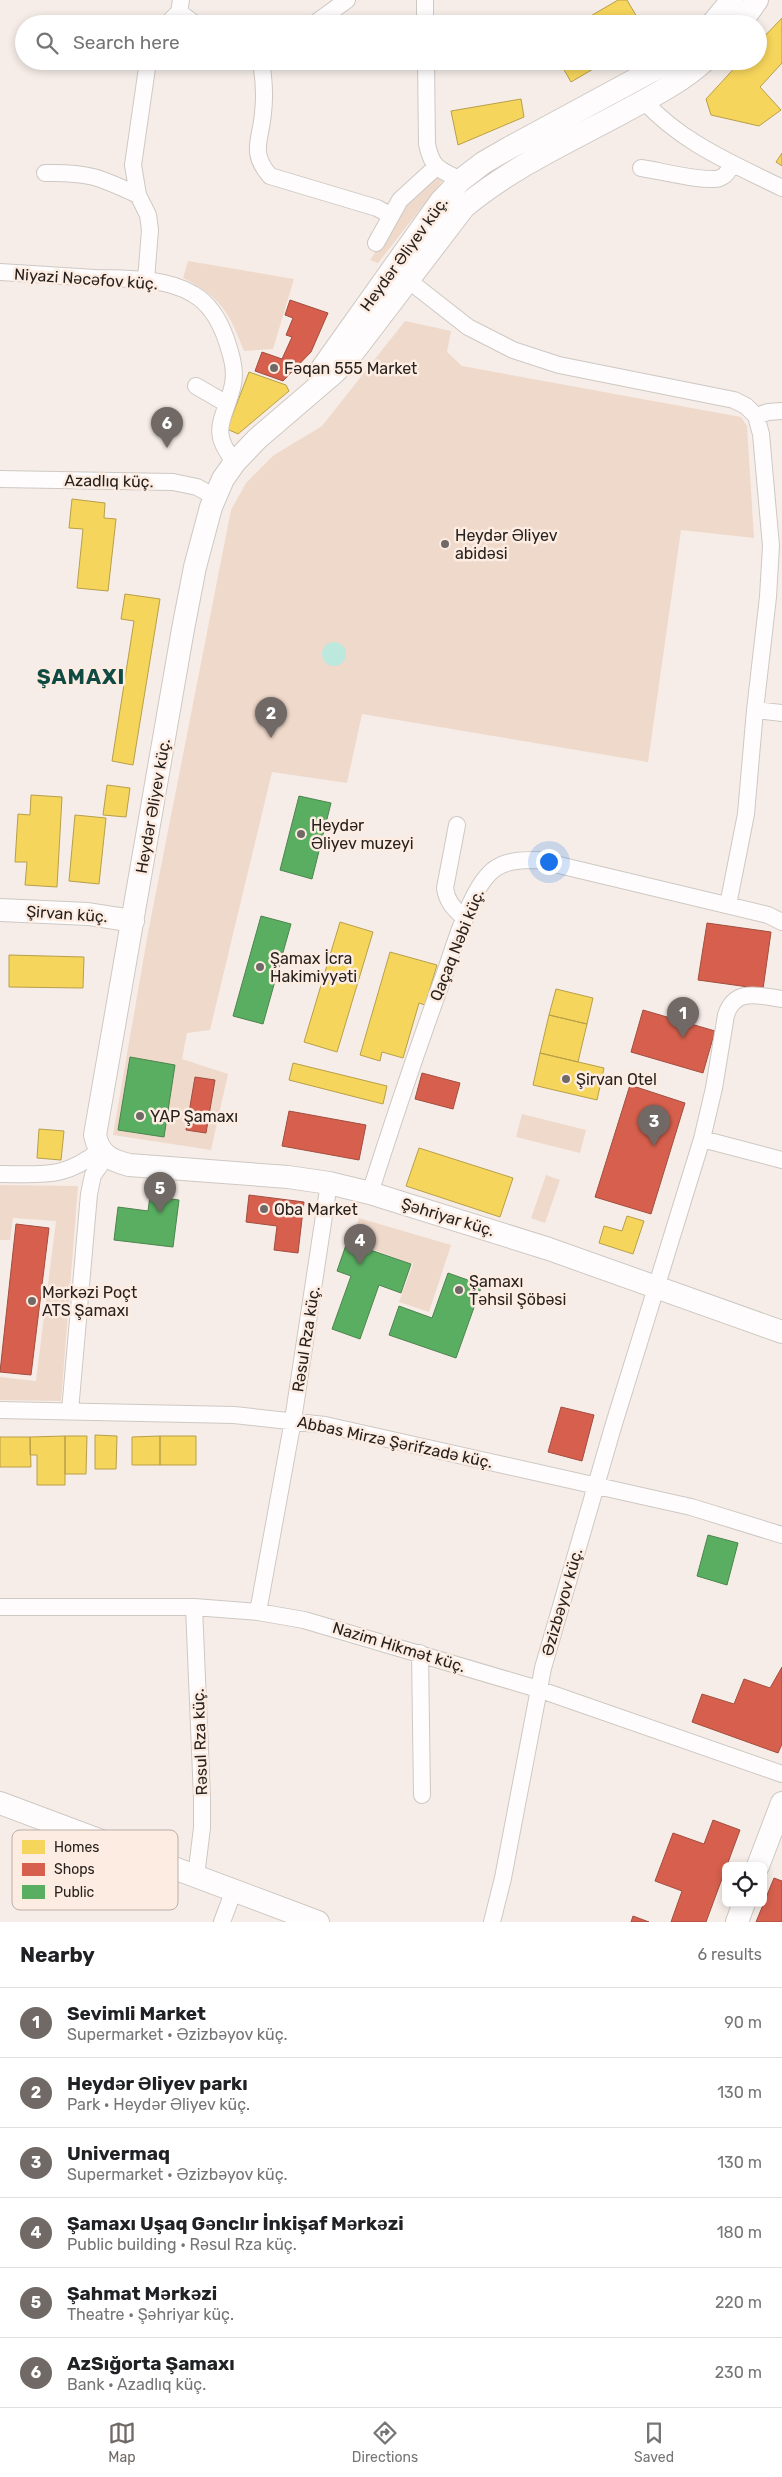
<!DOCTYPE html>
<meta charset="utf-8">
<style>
:root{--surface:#fff;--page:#f2f2f2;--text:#202124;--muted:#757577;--line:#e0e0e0;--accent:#706965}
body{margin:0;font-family:Rubik,sans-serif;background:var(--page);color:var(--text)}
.controls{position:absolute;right:15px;bottom:15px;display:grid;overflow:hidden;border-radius:8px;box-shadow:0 2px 8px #0003}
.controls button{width:45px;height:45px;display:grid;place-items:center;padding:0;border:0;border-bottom:1px solid var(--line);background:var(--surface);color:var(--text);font:25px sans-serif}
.you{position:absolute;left:548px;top:861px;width:18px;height:18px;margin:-12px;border:4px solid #fff;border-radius:50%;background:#1a73e8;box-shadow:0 0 0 8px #1a73e833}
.badge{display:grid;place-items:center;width:32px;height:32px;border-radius:50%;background:var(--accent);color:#fff;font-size:16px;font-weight:700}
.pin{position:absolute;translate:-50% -41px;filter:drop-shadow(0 1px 2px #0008)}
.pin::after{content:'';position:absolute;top:26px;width:18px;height:15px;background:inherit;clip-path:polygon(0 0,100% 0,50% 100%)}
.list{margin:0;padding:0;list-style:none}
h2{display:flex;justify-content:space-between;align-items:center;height:65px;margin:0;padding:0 20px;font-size:21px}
h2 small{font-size:16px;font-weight:400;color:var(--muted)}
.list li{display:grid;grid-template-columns:32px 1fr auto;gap:15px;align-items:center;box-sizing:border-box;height:70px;padding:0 20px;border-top:1px solid var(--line)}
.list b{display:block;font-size:19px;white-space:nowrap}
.list p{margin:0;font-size:16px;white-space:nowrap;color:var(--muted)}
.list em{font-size:16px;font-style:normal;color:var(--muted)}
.icon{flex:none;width:28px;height:28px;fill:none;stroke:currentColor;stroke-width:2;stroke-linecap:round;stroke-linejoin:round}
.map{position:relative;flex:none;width:782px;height:1922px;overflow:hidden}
.search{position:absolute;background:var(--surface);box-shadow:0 2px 8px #0003;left:15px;right:15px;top:15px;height:55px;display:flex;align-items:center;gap:12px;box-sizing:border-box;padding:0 18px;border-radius:28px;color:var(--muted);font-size:19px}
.sheet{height:485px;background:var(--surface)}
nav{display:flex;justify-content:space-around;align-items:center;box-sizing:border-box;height:70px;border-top:1px solid var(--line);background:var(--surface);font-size:14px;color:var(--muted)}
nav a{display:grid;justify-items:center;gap:2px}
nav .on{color:var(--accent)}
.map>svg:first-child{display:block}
</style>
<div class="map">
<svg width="782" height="1922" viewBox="0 0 782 1922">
<rect width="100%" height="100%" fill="#f6ede8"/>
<path fill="#efd9ca" d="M434,174L443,180L378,263L370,260L409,200Z
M188,261L294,279L273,349L244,351C229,312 221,297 183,278Z
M405,321L451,331L447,352L462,366L741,417L747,426L754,538L681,530L648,762L362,714L347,783L272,772L210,1030L187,1033L182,1059L228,1074L211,1150L113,1135L148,933L231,510L246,483L274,455L322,426Z
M522,1114L586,1130L580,1153L516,1137Z
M546,1175L560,1180L545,1223L531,1218Z
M0,1185L78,1186L61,1401L0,1400V1377L36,1381L56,1221L13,1218L10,1240H0Z
M359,1218L451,1245L429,1312L399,1302L413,1264L352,1242Z"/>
<path fill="#bce8de" d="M322 654a12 12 0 1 1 24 0a12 12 0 1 1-24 0Z"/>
<path fill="#f6d55c" stroke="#b89f49" d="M618,0H627L641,24H577Z
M782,18V63L760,87L781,110L759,126L711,115L706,99L741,61H758V43Z
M559,61H598L600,65L571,82Z
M521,99L524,117L458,145L451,111Z
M782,153V166L776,162Z
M249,372L286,385L289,391L238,434L227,429Z
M72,499L105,503L104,518L116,519L108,591L77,588L83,529L69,528Z
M125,594L160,599L133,765L112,761L134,621L121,619Z
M107,785L130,788L126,817L103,815Z
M31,795L62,797L57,887L25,885L27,862H15L18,814L30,815Z
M75,815L106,818L99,884L69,881Z
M340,922L373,932L337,1052L304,1042Z
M390,952L437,965L425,1005L419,1003L403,1058L382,1052L380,1061L360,1055Z
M9,955L84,957L83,988L9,987Z
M556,989L593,998L587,1024L549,1015Z
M549,1015L587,1024L578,1062L540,1053Z
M540,1053L604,1068L597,1100L533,1085Z
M293,1063L387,1086L383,1104L289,1080Z
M39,1129L64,1131L61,1160L37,1158Z
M419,1148L513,1178L500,1217L406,1186Z
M627,1216L644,1221L633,1254L599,1243L604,1226L622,1231Z
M95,1435L117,1436L116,1469H95Z
M65,1436H87L86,1474H65Z
M65,1436V1485H37V1455H30V1437Z
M160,1436V1465H132V1437Z
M160,1436H196V1465H160Z
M0,1437H30L31,1467H0Z"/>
<path fill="#d6604d" stroke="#a24d3f" d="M290,300L328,313L311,352L283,381L255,371L262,352L282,359L292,337L286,335L293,318L285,315Z
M707,923L771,932L763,989L698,980Z
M643,1010L715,1031L703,1073L631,1052Z
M422,1073L460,1083L453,1109L415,1099Z
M195,1077L215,1080L206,1133L186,1130Z
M630,1085L685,1103L651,1214L595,1197Z
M289,1111L366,1125L359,1160L282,1146Z
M249,1195L304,1202L298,1253L274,1250L277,1226L246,1222Z
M16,1224L49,1228L31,1375L0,1372Z
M561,1407L594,1415L582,1461L548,1452Z
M782,1667V1744L778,1753L692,1722L702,1694L734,1704L744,1679L770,1688Z
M713,1820L740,1830L706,1922H671L682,1891L655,1881L673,1833L704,1844Z
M774,1878L782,1881V1922H756Z
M633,1916L649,1922H631Z"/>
<path fill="#5aae61" stroke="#4b844d" d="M299,796L331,803L312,879L280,870Z
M261,916L291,924L263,1024L233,1016Z
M130,1057L175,1065L164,1137L118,1130Z
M150,1196L179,1200L173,1247L114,1240L118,1207L148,1211Z
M347,1242L411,1264L401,1293L379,1285L360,1339L332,1329L351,1276L337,1271Z
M448,1273L482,1285L456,1358L389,1335L399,1306L432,1318Z
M708,1535L738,1543L727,1585L697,1576Z"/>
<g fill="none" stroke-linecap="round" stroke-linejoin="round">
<g stroke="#cec8c3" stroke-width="18">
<path id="street" d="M181,0L179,12L195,24
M425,0V24
M167,24L179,12
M314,24L347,0
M426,61L427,144C432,169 440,170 461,180
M261,62C264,79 265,96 263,113C261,140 249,152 270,176L377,208L390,215
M644,101C682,143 732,163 782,188
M641,168C657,170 706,183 720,178C727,175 729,170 732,164
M45,173C88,172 99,177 138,195
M376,243L400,200L435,168
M0,272C32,274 64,276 95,278C126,279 165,277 193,294C209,303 220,322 226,339C231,354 236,369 233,384C226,418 207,430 235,462
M146,280L150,230L148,215L138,195L133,165L148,61
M408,280L468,327L513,350L559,365L734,400L746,406L756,416L761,434L771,546L768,597L755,710L746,814L728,905
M196,386L227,404
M756,416L768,412L782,411
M0,479L173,482L197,487L215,497
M755,710L782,713
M457,825L445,888C447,903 455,909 465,919
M702,1139L782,1160
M0,1174C43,1174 65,1179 100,1150
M370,1193C394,1118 419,1044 446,970C455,943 471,889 492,871C504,860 523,860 538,860L768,915L782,922
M0,1410L234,1415L325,1425L691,1507L782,1535
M70,1411L89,1194L93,1175L106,1157
M0,1607H194L258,1612L304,1620L538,1689L782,1774
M194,1607L202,1798V1828L196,1876
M258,1612L293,1420L329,1183
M420,1653L422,1795
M222,1922L234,1890
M492,1922L503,1878L543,1668L613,1427L702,1139L714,1088L726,1015C735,987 759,996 782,999"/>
</g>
<g stroke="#cec8c3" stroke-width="24">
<path id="secondary" d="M712,24L732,0
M740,24L757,0
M704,61C682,81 655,95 629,109C574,139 513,166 464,207L351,355L334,373L257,439L235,462L223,479L211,507L195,567L183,629L95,1135C99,1155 110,1160 129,1165L288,1177L329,1183L370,1193L549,1249L782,1332
M318,374L441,201L461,180L483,163L509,148L670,61
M0,910L88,914L133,921
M0,1803L318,1922
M758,1866L782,1803
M737,1922L744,1903"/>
</g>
<use href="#street" stroke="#fefcfc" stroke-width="16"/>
<use href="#secondary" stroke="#fefcfc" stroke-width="22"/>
</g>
<g fill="#706965" stroke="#fcece2" stroke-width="2">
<circle cx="274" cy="368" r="5"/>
<circle cx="445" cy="544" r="5"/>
<circle cx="301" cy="834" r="5"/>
<circle cx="260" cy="967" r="5"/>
<circle cx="566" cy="1079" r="5"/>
<circle cx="140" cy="1116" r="5"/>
<circle cx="264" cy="1209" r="5"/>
<circle cx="459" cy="1290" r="5"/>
<circle cx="32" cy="1301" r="5"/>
</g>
<g text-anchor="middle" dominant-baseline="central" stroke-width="5" stroke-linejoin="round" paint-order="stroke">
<g font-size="16" fill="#28221e" stroke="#fcece2">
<text transform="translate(404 254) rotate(-54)">Heydər Əliyev küç.</text>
<text transform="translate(86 279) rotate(4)">Niyazi Nəcəfov küç.</text>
<text transform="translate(109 481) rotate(1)">Azadlıq küç.</text>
<text transform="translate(153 806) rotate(-80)">Heydər Əliyev küç.</text>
<text transform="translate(67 914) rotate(4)">Şirvan küç.</text>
<text transform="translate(457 945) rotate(-68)">Qaçaq Nəbi küç.</text>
<text transform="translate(448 1217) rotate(17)">Şəhriyar küç.</text>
<text transform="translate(306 1339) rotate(-81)">Rəsul Rza küç.</text>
<text transform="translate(395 1442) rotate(12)">Abbas Mirzə Şərifzadə küç.</text>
<text transform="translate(562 1602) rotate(-74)">Əzizbəyov küç.</text>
<text transform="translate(399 1647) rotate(17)">Nazim Hikmət küç.</text>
<text transform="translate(200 1742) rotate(-92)">Rəsul Rza küç.</text>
</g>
<g font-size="16" fill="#28221e" stroke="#fcece2" text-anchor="start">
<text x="284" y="368">Fəqan 555 Market</text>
<text x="455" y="535">Heydər Əliyev<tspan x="455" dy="18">abidəsi</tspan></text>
<text x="311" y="825">Heydər<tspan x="311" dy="18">Əliyev muzeyi</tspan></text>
<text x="270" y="958">Şamax İcra<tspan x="270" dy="18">Hakimiyyəti</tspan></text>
<text x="576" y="1079">Şirvan Otel</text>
<text x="150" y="1116">YAP Şamaxı</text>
<text x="274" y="1209">Oba Market</text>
<text x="469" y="1281">Şamaxı<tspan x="469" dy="18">Təhsil Şöbəsi</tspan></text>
<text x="42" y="1292">Mərkəzi Poçt<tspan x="42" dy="18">ATS Şamaxı</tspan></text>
</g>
<g font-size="21" font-weight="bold" letter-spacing="1" fill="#0f4b43" stroke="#fcece2">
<text x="81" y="676">ŞAMAXI</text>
</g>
</g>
<rect x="12" y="1830" width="166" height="80" rx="8" fill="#fcece2" stroke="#bcafa7" stroke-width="1"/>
<rect x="22" y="1840" width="23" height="14" fill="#f6d55c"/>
<rect x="22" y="1863" width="23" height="13" fill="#d6604d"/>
<rect x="22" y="1885" width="23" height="14" fill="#5aae61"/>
<g font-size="14" fill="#28221e">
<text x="54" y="1852">Homes</text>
<text x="54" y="1874">Shops</text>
<text x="54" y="1897">Public</text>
</g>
</svg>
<div class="controls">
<button><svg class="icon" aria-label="locate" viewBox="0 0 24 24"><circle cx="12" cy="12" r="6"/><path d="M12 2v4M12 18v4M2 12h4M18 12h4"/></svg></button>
</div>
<div class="you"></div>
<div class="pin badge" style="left:683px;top:1038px">1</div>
<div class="pin badge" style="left:271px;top:738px">2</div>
<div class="pin badge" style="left:654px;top:1146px">3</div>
<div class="pin badge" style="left:360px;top:1265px">4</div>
<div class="pin badge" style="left:160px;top:1213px">5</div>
<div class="pin badge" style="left:167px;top:448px">6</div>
<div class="search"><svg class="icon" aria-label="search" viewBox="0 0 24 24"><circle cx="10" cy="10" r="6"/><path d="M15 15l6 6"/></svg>Search here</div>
</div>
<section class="sheet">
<h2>Nearby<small>6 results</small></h2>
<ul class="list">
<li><span class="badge">1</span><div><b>Sevimli Market</b><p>Supermarket · Əzizbəyov küç.</p></div><em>90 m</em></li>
<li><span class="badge">2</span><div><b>Heydər Əliyev parkı</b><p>Park · Heydər Əliyev küç.</p></div><em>130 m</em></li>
<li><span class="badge">3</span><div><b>Univermaq</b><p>Supermarket · Əzizbəyov küç.</p></div><em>130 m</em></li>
<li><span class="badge">4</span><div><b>Şamaxı Uşaq Gənclır İnkişaf Mərkəzi</b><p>Public building · Rəsul Rza küç.</p></div><em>180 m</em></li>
<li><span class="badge">5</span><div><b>Şahmat Mərkəzi</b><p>Theatre · Şəhriyar küç.</p></div><em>220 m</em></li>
<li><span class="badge">6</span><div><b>AzSığorta Şamaxı</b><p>Bank · Azadlıq küç.</p></div><em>230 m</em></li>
</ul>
</section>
<nav>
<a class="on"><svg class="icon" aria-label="map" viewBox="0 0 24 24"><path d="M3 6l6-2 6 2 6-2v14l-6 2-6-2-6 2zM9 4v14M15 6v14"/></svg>Map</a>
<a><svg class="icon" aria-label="directions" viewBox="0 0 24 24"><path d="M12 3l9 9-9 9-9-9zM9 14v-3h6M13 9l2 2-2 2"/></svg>Directions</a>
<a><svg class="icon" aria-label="saved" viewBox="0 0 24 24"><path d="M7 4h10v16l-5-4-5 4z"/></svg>Saved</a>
</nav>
